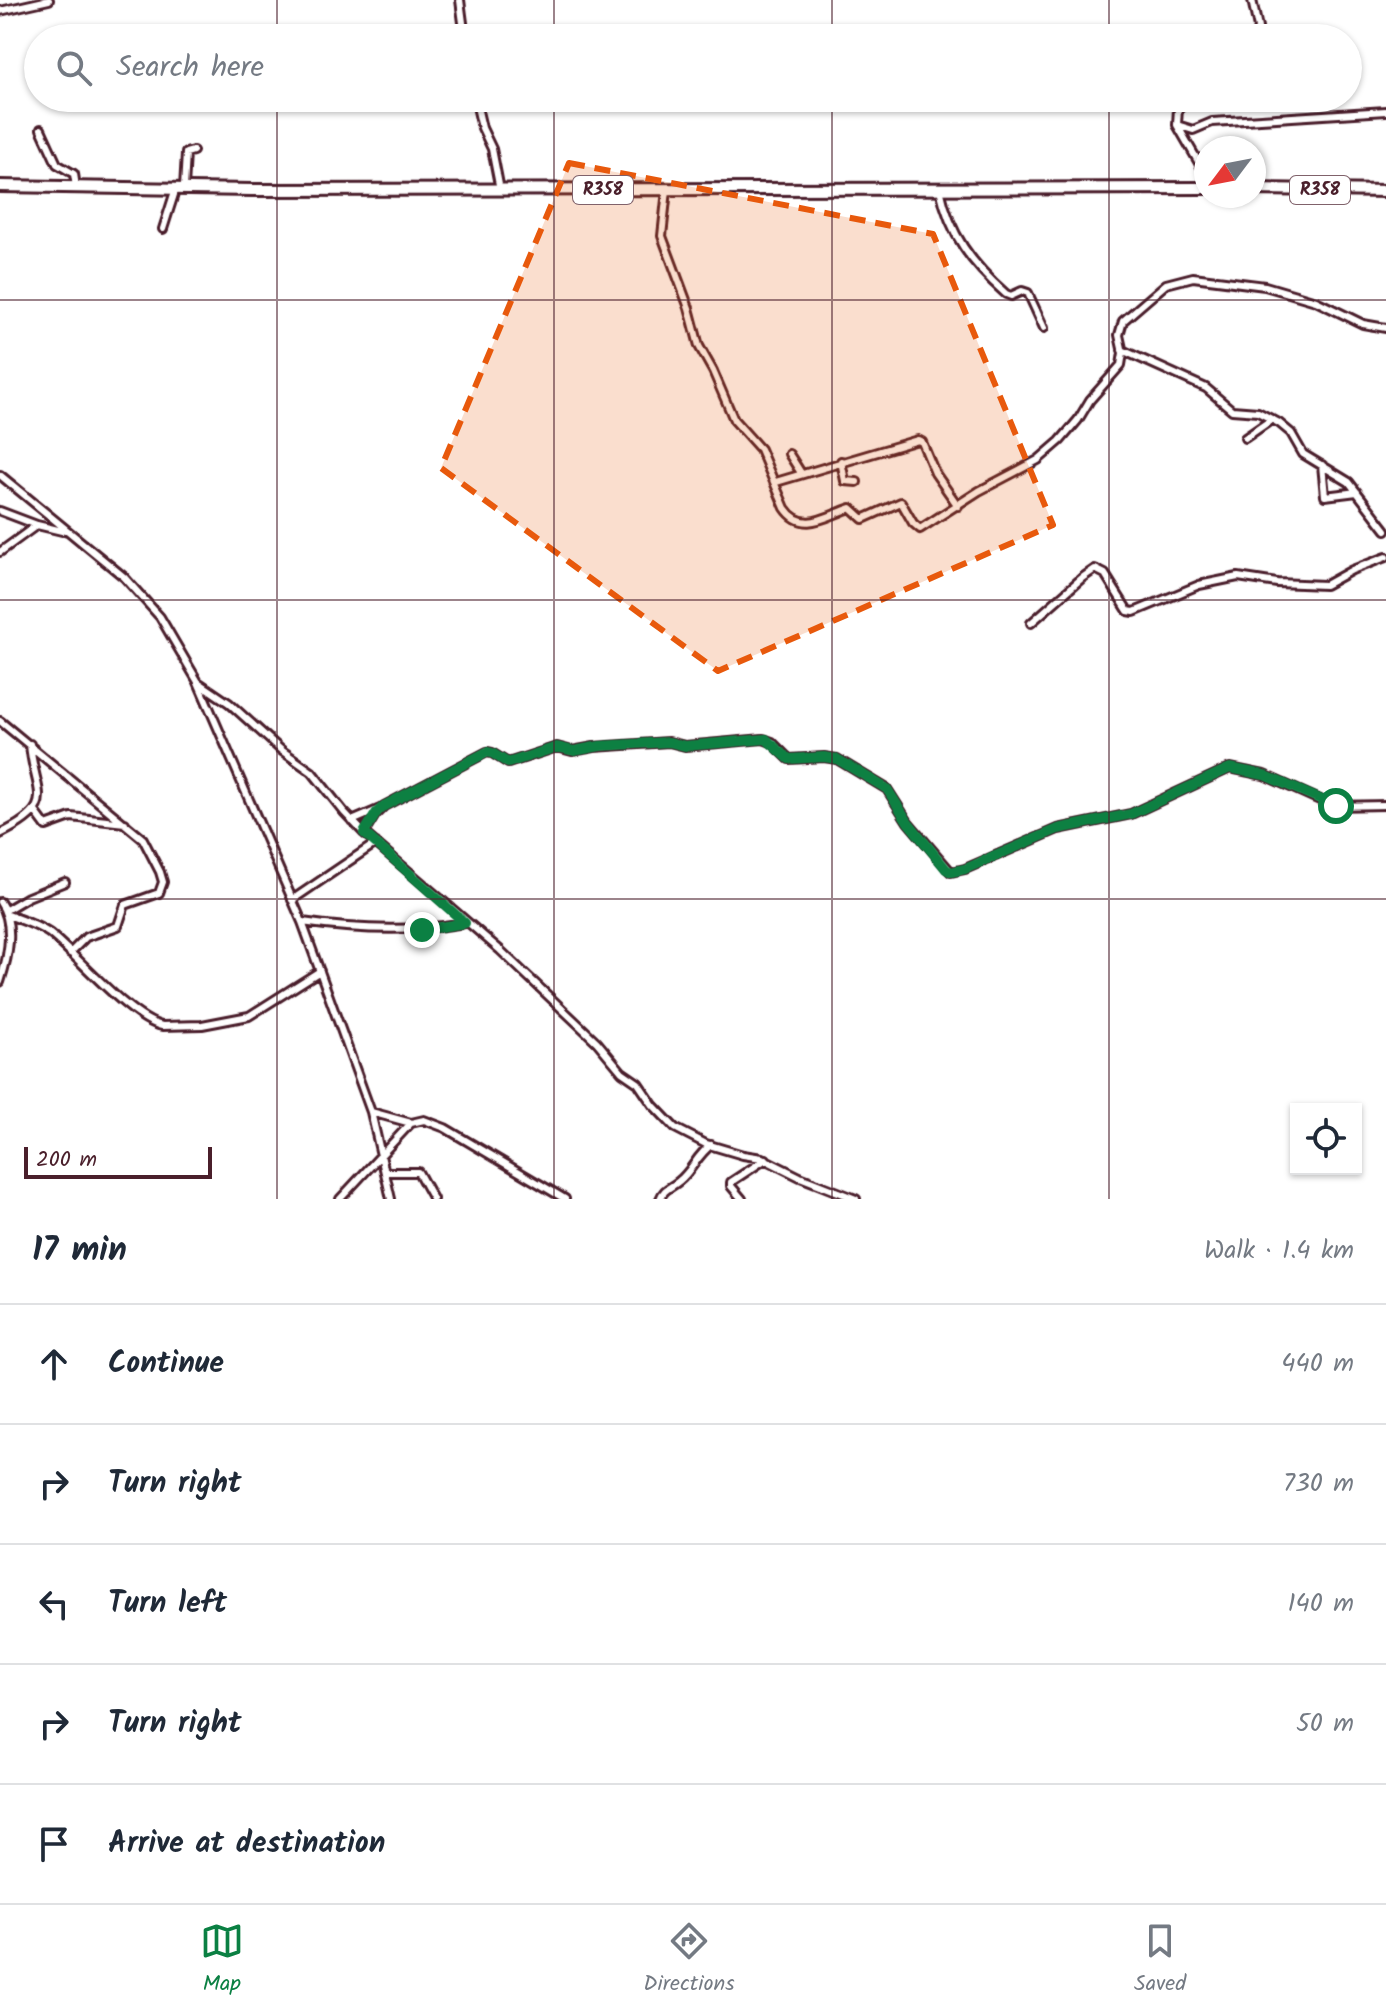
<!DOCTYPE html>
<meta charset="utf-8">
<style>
:root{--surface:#fff;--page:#f6f6f7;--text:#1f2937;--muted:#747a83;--line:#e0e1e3;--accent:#0b8043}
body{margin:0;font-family:Kalam,sans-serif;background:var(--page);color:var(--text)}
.controls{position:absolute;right:24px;bottom:24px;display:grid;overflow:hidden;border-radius:0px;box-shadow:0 2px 6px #0004}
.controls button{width:72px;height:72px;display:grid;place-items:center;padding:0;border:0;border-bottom:2px solid var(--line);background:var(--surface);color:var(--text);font:40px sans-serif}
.compass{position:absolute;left:1194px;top:136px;width:72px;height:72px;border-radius:50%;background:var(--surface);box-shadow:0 2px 6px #0004;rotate:238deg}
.scale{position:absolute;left:24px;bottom:20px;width:188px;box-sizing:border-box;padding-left:8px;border:4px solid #4a1f2b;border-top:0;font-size:22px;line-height:28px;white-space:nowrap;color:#4a1f2b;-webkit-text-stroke:6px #fff;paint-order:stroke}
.stop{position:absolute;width:24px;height:24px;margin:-18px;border:6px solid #0b8043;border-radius:50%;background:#fff}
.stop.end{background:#0b8043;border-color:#fff;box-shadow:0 2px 8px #0008}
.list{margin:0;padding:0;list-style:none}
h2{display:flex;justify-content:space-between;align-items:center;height:104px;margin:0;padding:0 32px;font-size:34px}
h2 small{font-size:26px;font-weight:400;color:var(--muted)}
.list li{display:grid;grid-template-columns:52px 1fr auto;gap:24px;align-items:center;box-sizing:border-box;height:120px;padding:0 32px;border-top:2px solid var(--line)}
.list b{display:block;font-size:30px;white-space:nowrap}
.list em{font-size:26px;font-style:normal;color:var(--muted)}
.icon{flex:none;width:44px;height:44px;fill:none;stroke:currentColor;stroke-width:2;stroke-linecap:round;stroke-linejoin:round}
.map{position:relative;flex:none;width:1386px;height:1199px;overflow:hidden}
.search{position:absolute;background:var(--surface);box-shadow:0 2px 6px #0004;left:24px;right:24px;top:24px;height:88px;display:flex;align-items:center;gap:20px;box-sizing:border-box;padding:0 28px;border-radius:44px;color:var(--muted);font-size:30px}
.sheet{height:704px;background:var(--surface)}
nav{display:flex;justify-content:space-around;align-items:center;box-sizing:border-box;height:112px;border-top:2px solid var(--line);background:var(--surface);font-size:22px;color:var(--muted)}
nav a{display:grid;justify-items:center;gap:4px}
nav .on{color:var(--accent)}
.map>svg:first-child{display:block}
</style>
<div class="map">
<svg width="1386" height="1199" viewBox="0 0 1386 1199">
<rect width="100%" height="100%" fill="#fff"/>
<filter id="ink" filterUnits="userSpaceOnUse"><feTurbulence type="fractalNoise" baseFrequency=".0125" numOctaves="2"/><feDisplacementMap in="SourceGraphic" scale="16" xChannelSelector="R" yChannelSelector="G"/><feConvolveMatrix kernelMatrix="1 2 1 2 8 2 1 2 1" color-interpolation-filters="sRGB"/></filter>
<g filter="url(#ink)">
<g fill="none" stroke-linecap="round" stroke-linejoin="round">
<g stroke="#4a1f2b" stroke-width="12">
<path id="street" d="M460,0L465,38
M1252,0L1258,28L1255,38
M0,11L49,0
M475,98L482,128L492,149L500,190
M1192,98L1178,108L1177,125L1206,175
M1177,125L1193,130L1212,122L1386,111
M41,129L57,164L74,174L76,187
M184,188L186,153L193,151
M940,189C950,235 971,263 1006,294L1011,296L1022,291L1028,293L1044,328
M667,190L662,236L689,308L699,346L713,371L734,420L760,449L785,508C803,535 828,515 851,508L863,519L901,502L913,523L920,529L979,491L1038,460L1060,441L1078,420L1090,400L1121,365L1123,353L1119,335L1123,321L1166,284L1193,277L1265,286L1316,301L1363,324L1386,328
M163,229L176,188
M1122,350L1206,388L1232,410L1258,412L1279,423L1291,433L1303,454L1349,482L1386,530
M1245,438L1271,420
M789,454L801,473
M841,461L845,481L857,482
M1322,465L1325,496L1357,492
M0,475L124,577L160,617L198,682L302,922L371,1112L391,1199
M776,482L918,440L922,442L935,473L958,506
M0,511L37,525
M0,552L37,525L62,531
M1031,623L1082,578L1095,569L1105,574L1128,611L1134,612L1199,585L1238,577L1277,583L1325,585L1352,570L1386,557
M198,682L229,703L281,750L312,772L344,812L364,833L500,950L597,1042L622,1072L638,1083L653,1105L675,1128L706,1144L743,1155L762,1158L800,1177L856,1199
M0,721L143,839L160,872L163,882L159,893L125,905L118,926L86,937L70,953
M35,811L46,826L71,817L125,823
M352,821L380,809
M364,833L375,815L384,806L487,752L492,753L508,763L557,747L572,751L594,747L669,742L685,746L763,739L772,742L789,759L824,757L837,759L887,789L908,822L951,872L965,869L1058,829L1131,814L1230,768L1264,775L1333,806L1386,805
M0,834C60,805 34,794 30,744
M292,900L376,843
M0,902C16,925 8,958 0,982
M6,910L28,897L65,882
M8,915C21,920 37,925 49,933C77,955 130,1019 162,1026L202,1025L249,1016L320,971
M302,922C357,930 411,932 465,923
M371,1112L411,1123
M386,1172H418L433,1199
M340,1199L411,1123L424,1120L445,1128L565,1199
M660,1199C664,1188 671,1188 679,1181C692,1171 697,1155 711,1145
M742,1199L731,1186V1182L766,1159"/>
</g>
<g stroke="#4a1f2b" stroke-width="16">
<path id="primary" d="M0,186L252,190L1206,188
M1254,189L1386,191"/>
</g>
<use href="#street" stroke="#fff" stroke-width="6"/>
<use href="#primary" stroke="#fff" stroke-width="10"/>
</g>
</g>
<g fill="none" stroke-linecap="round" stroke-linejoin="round" filter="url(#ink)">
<path stroke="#0b8043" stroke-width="10" d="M422,930L465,923L364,833L377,812L384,806L487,752L492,753L508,763L557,747L574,751L600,746L669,742L685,746L766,739L789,759L824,757L837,759L887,789L908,822L946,869L951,872L965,869L1058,829L1131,814L1230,768L1264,775L1336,806"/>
</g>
<path fill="#e8590c" fill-opacity="0.2" stroke="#e8590c" stroke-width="6" stroke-dasharray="16 10" stroke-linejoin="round" d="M569,163L933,234L1053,525L718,671L441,468Z"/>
<path fill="none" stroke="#4a1f2b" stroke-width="2" stroke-opacity="0.55" d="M277,0V38M554,0V38M832,0V38M1109,0V38M277,98V1199M554,98V1199M832,98V1199M1109,98V1199M0,300H1386M0,600H1386M0,899H1386"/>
<g text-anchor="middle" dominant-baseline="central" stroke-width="8" stroke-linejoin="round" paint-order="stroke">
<g fill="#fff" stroke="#80626b" stroke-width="2">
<rect x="573" y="176" width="60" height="28" rx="6"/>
<rect x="1290" y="176" width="60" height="28" rx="6"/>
</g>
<g font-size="18" font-weight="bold" fill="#4a1f2b">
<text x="603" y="190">R358</text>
<text x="1320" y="190">R358</text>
</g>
</g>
</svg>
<div class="controls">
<button><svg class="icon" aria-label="locate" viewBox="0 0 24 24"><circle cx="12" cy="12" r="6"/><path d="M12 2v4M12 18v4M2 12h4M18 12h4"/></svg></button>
</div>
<svg class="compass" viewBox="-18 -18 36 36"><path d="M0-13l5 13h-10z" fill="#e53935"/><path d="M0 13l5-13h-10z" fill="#747a83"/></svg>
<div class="scale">200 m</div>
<div class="stop" style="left:1336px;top:806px"></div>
<div class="stop end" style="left:422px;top:930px"></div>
<div class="search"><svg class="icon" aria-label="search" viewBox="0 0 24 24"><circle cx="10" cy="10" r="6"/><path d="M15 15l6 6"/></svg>Search here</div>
</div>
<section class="sheet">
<h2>17 min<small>Walk · 1.4 km</small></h2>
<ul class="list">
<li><svg class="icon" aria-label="ahead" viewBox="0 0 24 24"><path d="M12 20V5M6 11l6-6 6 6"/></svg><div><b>Continue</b></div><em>440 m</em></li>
<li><svg class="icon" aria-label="right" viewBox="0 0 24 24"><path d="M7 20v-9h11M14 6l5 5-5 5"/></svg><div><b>Turn right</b></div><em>730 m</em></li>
<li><svg class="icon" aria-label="left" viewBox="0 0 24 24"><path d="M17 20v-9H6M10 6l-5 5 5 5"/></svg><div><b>Turn left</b></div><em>140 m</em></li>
<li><svg class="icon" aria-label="right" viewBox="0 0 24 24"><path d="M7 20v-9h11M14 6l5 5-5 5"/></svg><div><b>Turn right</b></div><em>50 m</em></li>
<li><svg class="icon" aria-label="arrive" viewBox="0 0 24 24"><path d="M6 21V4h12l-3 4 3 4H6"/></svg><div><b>Arrive at destination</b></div></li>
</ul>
</section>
<nav>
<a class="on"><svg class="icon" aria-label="map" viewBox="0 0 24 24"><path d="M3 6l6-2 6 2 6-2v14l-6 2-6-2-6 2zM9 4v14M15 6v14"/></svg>Map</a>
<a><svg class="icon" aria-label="directions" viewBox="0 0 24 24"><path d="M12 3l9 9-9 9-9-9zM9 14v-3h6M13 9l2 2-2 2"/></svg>Directions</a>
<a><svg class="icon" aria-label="saved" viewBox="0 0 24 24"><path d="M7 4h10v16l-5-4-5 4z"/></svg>Saved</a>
</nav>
